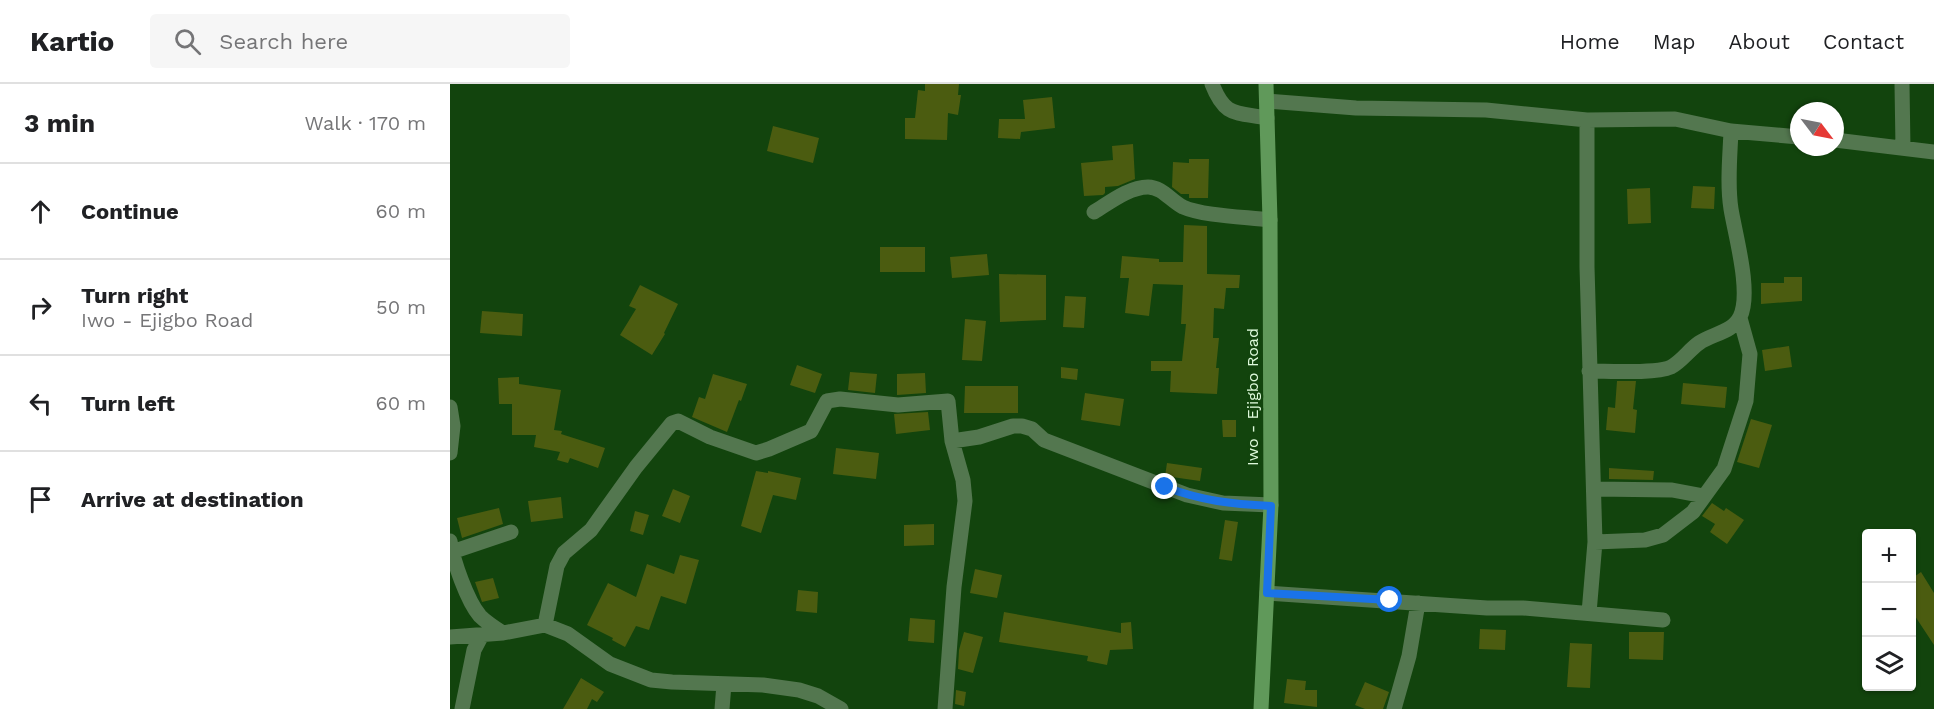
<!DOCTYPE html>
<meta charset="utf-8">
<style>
:root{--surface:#fff;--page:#f6f6f6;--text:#202124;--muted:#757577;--line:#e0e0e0}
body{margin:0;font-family:"Work Sans",sans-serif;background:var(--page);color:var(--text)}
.controls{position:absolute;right:18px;bottom:18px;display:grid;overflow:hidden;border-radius:6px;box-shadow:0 2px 4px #0004}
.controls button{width:54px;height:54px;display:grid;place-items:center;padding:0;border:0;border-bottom:2px solid var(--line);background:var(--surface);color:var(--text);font:30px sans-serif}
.compass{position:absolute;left:1340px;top:18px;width:54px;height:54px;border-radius:50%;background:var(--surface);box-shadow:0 2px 4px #0004;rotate:122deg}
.stop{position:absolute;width:18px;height:18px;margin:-14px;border:4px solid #1a73e8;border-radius:50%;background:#fff}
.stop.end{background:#1a73e8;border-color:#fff;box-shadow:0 2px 6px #0008}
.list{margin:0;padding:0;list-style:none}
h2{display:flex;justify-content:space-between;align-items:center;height:78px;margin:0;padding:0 24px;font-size:26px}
h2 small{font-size:20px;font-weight:400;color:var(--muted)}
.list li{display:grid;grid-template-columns:39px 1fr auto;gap:18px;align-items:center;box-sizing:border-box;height:96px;padding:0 24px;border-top:2px solid var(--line)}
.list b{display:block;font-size:22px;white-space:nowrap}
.list p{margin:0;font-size:20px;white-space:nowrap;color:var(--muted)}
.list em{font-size:20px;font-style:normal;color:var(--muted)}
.icon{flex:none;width:33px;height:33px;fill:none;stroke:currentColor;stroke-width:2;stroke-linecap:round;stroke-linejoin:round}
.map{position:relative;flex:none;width:1484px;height:625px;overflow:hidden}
header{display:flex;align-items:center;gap:36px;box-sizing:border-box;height:84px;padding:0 30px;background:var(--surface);border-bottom:2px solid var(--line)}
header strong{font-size:28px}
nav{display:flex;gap:33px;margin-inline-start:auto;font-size:21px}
.search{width:420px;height:54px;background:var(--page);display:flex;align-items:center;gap:15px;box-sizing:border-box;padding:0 21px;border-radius:6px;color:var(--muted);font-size:22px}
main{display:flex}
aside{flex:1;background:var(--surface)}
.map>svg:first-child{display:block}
</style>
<header>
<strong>Kartio</strong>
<div class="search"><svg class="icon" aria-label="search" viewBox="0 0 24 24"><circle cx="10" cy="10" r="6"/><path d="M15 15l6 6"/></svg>Search here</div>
<nav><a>Home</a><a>Map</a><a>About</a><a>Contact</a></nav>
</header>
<main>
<aside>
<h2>3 min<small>Walk · 170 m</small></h2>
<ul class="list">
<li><svg class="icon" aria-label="ahead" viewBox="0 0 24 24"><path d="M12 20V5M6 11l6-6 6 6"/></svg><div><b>Continue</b></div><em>60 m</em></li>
<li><svg class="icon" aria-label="right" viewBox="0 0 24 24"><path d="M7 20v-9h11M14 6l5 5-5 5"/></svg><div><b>Turn right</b><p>Iwo - Ejigbo Road</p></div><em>50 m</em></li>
<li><svg class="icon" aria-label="left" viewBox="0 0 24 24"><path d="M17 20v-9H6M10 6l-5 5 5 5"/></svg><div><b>Turn left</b></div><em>60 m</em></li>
<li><svg class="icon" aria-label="arrive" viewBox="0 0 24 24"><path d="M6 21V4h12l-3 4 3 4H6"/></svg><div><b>Arrive at destination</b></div></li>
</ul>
</aside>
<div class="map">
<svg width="1484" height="625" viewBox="0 0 1484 625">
<rect width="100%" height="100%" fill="#12440d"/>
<path fill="#4b5c10" d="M475,0H509L508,11H511L508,31L498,29L497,56L455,55V34H465L468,6L475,7Z
M602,13L605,44L571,48L570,55L548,54L549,35H575L573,16Z
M323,42L369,54L363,79L317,67Z
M683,60L685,95L668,102L655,103V109L653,111L634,112L631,79L663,76L662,62Z
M739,75H759L758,114H739V110H731L722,103L723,78L739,79Z
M1243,102L1265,103L1264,125L1241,124Z
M1200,104L1201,139L1178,140L1177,105Z
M734,141L757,142V190L790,191L789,204H776L774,225L764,224L763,254H769L766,284H769L767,310L720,308L721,287H701V277H732L736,240H731L733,201L703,200L699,232L675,229L679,194H670L672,172L709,175V178H733Z
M430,163H475V188H430Z
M537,170L539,191L502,194L500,173Z
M549,190L596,191V236L550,238Z
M1334,193H1352V217L1311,220V199H1334Z
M190,201L228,220L214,249L215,250L202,271L170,251L186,225L179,222Z
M615,212L636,213L634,244L613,243Z
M32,227L73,230L72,252L30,249Z
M515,235L536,237L532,277L512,276Z
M1339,262L1342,283L1315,287L1312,266Z
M347,281L372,290L365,309L340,301Z
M611,283L628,285L627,296L611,294Z
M400,288L427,290L425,309L398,306Z
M475,289L476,309L447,311V290Z
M263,290L297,300L291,317L289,316L277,348L242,333L249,313L255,315Z
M69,293V300L111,306L104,346L112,347L111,350L155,364L148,384L120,374L118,379L107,376L110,368L84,363L86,351H62V320H49L48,294Z
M1167,297H1186L1183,325L1187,326L1185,349L1156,346L1158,323L1165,324Z
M1233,299L1277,303L1275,324L1231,320Z
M515,302H568V329H514Z
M635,309L674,315L670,342L631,336Z
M478,328L480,346L446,350L444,330Z
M1301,335L1322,341L1309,384L1287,378Z
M772,336H786V353H773Z
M386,364L429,369L426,395L383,390Z
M717,379L752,384L750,397L715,392Z
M1159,384L1204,387L1203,396L1159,395Z
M306,387L318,389V387L351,394L346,416L323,411L311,449L291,442Z
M223,405L240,412L230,439L212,432Z
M111,413L113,434L81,438L78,417Z
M1262,419L1274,427L1276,424L1294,436L1277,460L1260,448L1265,440L1252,432Z
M49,424L53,440L12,454L7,434Z
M185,427L199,431L193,451L180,447Z
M775,436L788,438L782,477L769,475Z
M484,440V461L454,462V441Z
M230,471L249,476L236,520L211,512L199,546L186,542L175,563L162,556L163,554L137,541L158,499L186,513L197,480L224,490Z
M525,485L552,491L547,514L520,509Z
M1471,488L1484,509V561L1461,526V495Z
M43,494L49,514L32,518L25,498Z
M348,506L368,508L367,529L346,527Z
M554,528L671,549V539L681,538L683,565L660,566L657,581L637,577L638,572L549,558Z
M460,534L485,536L484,559L458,557Z
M1030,545L1056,546L1055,566L1029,565Z
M514,548L533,553L523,589L508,585L509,566Z
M1179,548H1214L1213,576L1179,575Z
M1120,559L1142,560L1140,604L1117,603Z
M131,594L154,608L147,618L142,615L137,625H113Z
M837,595L856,597L855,606H867V623L834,619Z
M915,598L939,608L933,625H915L905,621Z
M506,606L516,608L514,622L505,620Z"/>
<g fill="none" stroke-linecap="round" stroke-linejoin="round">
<path stroke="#53774f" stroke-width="15" d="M762,0C775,33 785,28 817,34
M1452,0L1453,64
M817,17L906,24L1036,26L1137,36L1225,35L1281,47L1349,53
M1137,36V183L1145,458L1139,529
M1385,56L1484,68
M644,128C659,119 679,103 698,103C712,103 721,117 733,123C753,132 796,133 820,136
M1139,287C1159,287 1205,290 1221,283C1232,277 1239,266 1249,259C1262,250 1283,248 1290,233C1302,209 1285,150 1281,125C1277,100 1280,72 1281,47
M0,323L3,342L0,369
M502,357L529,353L563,342H572L582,345L594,356L737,411L773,419L821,421
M1145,405L1222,406L1254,412
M0,457C3,476 17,517 30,532C37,539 45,544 53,549
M1145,458L1195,456L1213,451L1243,428L1274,385L1296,317L1300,270L1290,234
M2,468L61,448
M817,509L1037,524H1073L1213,536
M95,541L107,482L114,469L141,446L186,383L222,339L228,337L260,353L306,369L319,365L361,347L377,317L390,315L448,321L498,317L502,357L513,396L515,417L504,503L495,625
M0,553L53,549L95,541L118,550L160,580L201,596L222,598L313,601L349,606L368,612L391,625
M12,625L24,566L32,551
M272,625L274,600
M944,625L959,572L968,519"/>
<path stroke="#60995a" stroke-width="15" d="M811,625L821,421L820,136L816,0"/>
</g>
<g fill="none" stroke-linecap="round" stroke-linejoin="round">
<path stroke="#1a73e8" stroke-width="8" d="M715,403C753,417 781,420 821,422L817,509L940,516"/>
</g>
<g text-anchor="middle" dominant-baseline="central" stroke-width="4.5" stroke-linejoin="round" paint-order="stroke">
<g font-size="16" fill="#def9db" stroke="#12440d">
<text transform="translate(802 313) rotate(-90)">Iwo - Ejigbo Road</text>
</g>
</g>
</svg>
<div class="controls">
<button>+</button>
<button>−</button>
<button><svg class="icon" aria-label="layers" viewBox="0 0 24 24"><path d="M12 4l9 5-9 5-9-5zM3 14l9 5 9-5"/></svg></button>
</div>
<svg class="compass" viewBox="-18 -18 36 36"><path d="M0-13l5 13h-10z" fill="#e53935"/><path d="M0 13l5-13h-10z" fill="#757577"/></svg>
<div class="stop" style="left:940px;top:516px"></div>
<div class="stop end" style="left:715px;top:403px"></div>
</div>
</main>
